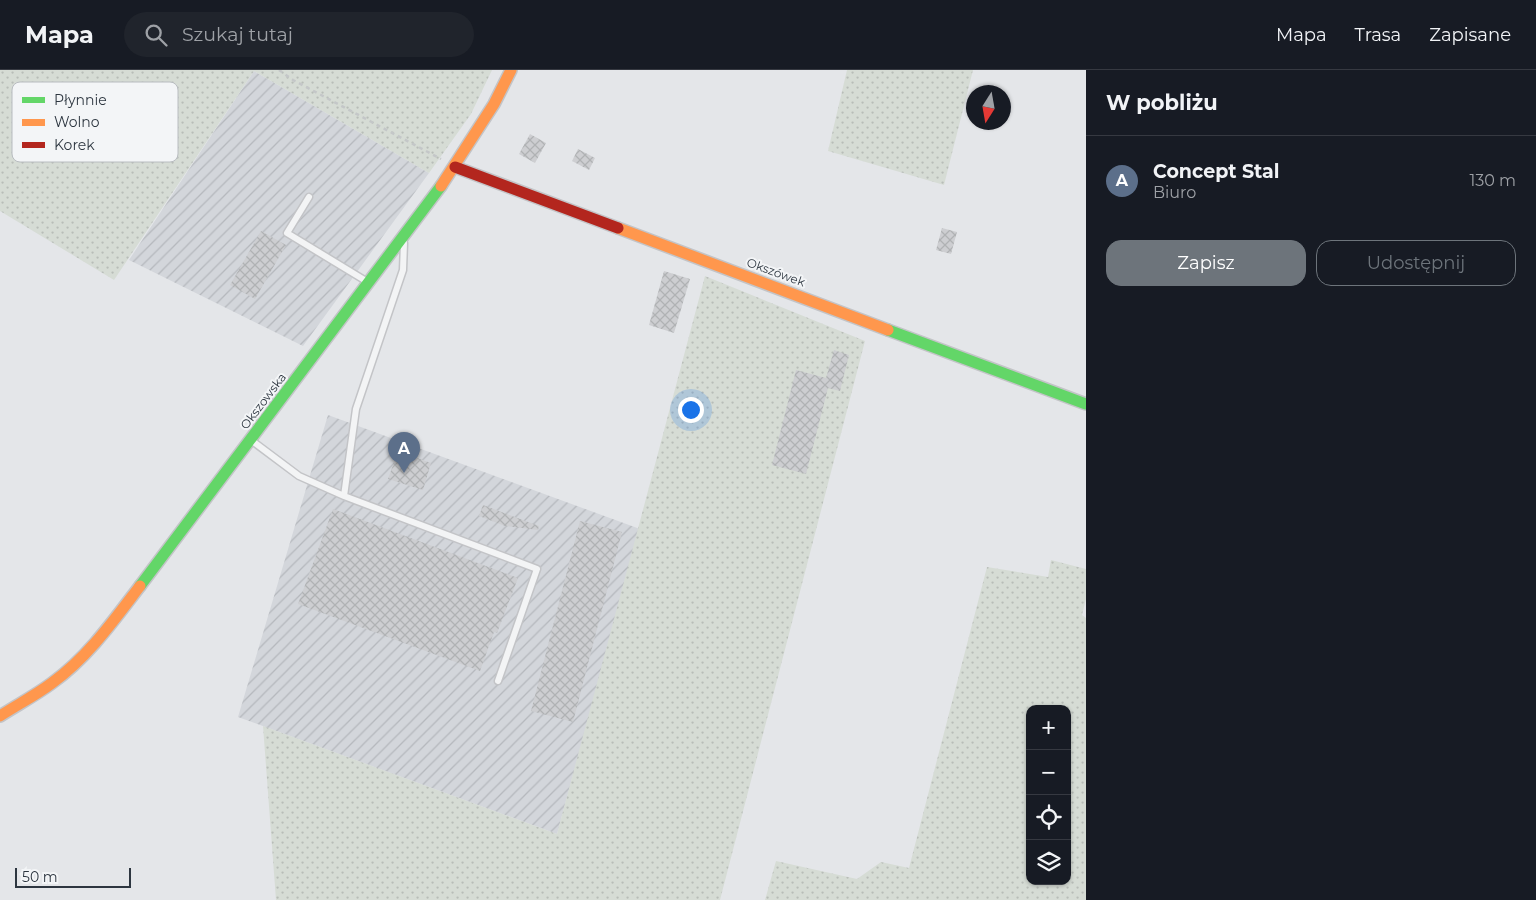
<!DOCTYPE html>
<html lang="pl">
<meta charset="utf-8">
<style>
:root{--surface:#171b24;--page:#20242c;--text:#f1f3f6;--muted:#9ea1a6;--line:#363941;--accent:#6d747b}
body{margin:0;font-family:Montserrat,sans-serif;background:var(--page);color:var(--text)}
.controls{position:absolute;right:15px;bottom:15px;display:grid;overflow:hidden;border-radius:10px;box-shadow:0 1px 4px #0004}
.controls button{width:45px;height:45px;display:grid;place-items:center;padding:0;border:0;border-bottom:1px solid var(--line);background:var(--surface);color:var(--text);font:25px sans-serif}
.compass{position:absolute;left:966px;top:15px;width:45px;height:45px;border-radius:50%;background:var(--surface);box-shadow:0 1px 4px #0004;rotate:191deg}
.scale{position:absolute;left:15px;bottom:12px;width:116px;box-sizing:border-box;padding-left:5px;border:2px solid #2d3640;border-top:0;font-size:14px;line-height:18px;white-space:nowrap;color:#2d3640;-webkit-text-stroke:4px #f3f5f7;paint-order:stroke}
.you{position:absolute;left:690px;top:339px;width:18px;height:18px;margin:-12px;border:4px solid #fff;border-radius:50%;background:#1a73e8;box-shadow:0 0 0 8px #1a73e833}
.badge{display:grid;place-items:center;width:32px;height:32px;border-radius:50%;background:var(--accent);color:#fff;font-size:16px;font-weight:700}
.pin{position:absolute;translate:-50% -41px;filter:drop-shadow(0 1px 2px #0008)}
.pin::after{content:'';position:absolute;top:26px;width:18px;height:15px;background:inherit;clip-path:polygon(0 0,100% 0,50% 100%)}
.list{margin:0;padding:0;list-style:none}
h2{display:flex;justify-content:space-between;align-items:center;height:65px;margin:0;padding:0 20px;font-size:21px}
h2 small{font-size:16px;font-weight:400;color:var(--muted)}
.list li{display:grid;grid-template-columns:32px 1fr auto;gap:15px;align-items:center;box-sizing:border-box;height:90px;padding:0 20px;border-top:1px solid var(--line)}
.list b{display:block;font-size:19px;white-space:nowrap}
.list p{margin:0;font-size:16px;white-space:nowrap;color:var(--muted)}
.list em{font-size:16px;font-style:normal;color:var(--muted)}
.actions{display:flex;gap:10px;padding:15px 20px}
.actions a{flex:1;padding:11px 0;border:1px solid var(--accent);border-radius:15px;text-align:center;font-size:18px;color:var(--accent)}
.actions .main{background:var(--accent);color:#fff}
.icon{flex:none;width:28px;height:28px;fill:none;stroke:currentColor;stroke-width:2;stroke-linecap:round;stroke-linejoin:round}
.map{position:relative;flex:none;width:1086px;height:830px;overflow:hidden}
header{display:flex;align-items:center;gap:30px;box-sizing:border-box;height:70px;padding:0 25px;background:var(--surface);border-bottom:1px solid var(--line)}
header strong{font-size:24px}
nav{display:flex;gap:28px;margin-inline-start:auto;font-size:18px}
.search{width:350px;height:45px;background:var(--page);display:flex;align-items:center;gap:12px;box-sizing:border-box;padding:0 18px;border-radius:28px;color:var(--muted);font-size:19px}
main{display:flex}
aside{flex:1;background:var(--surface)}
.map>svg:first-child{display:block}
</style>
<header>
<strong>Mapa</strong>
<div class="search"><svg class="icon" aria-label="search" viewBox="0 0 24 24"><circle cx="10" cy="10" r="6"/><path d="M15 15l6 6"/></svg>Szukaj tutaj</div>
<nav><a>Mapa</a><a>Trasa</a><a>Zapisane</a></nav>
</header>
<main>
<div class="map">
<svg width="1086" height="830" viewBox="0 0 1086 830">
<defs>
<pattern id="industrial-furrows" width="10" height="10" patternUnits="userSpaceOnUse" patternTransform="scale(1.25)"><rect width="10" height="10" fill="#d3d6db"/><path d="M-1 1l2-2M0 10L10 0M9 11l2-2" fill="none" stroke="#b5b8bd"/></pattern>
<pattern id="grass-dots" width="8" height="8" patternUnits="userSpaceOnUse" patternTransform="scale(1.25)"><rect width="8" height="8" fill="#d6dcd5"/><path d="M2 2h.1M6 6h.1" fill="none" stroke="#b8bdb8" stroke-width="1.8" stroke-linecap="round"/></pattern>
<pattern id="building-cross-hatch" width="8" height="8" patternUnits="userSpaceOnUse" patternTransform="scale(1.25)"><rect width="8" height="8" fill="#cdced1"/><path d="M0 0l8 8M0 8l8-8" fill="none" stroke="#b0b2b4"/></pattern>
</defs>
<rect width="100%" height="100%" fill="#e4e6e9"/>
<path fill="url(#industrial-furrows)" d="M254,1L429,103L303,276L129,190Z
M328,345L640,459L557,764L238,647Z"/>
<path fill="url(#grass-dots)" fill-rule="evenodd" d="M0,0H492L471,44L429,103L254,1L114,210L0,141Z
M847,0H973L944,115L828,81Z
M705,206L865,271L720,830H276L263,656L557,764Z
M1051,490L1086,499V529L1082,545L1086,548V830H765L776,791L857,809L881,792L909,798L987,497L1048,507ZM1030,639H1067V811H1030Z"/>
<path fill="url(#building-cross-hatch)" d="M530,64L546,73L535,93L519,84Z
M578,79L595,88L589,100L572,91Z
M942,158L957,162L951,184L936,180Z
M261,161L286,175L255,229L230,215Z
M664,201L690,209L674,263L649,255Z
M834,280L849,285L840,321L828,318L806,404L772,395L796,300L826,308Z
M398,381L431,393L423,420L388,409Z
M483,435L539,456L538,460L505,456L479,446Z
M333,439L518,508L497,563L494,562L480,601L298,534Z
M580,451L622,462L573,652L531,641Z"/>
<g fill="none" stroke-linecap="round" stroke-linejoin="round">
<g stroke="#c3c4c7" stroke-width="9">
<path id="lane" d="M309,127L287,163L366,211
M404,173L403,200L356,339L344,426L537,499L498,611
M251,370L299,406L344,426"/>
</g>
<g stroke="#c3c4c7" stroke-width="14">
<path id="fast" d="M888,260L1086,334
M140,516L441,116"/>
</g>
<g stroke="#c3c4c7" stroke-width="14">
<path id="slow" d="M441,116L494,34L511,0
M618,158L888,260
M0,646C17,635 36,625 52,613C88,587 114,550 140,516"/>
</g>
<g stroke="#c3c4c7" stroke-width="14">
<path id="jam" d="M455,97L618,158"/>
</g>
<path stroke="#c4c7c8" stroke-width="2.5" stroke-dasharray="4 4" stroke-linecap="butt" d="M279,0L293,10L441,89"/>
<use href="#lane" stroke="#f3f4f5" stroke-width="6"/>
<use href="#fast" stroke="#63d668" stroke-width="11"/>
<use href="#slow" stroke="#ff974d" stroke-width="11"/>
<use href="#jam" stroke="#b3261e" stroke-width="11"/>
</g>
<g text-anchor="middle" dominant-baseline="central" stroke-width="4" stroke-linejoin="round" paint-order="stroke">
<g font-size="12" fill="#2d3640" stroke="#f3f5f7">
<text transform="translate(776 202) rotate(20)">Okszówek</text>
<text transform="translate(263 331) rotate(-53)">Okszowska</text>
</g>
</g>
<rect x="12" y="12" width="166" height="80" rx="8" fill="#f3f5f7" stroke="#b8bcc0" stroke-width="1"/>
<rect x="22" y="27" width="23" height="6" fill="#63d668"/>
<rect x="22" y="49" width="23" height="7" fill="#ff974d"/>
<rect x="22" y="72" width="23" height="6" fill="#b3261e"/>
<g font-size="14" fill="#2d3640">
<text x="54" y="35">Płynnie</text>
<text x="54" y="57">Wolno</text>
<text x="54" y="80">Korek</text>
</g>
</svg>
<div class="controls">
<button>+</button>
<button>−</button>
<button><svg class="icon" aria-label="locate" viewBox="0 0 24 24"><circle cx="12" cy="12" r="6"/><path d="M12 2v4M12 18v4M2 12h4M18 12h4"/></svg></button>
<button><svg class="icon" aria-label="layers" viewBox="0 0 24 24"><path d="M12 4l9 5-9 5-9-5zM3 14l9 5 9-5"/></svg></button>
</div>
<svg class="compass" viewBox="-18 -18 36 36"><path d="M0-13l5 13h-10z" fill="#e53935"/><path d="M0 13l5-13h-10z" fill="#9ea1a6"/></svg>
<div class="scale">50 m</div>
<div class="you"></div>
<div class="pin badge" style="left:404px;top:403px;background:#5c6f8a">A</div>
</div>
<aside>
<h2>W pobliżu<small></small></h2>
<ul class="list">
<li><span class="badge" style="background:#5c6f8a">A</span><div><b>Concept Stal</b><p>Biuro</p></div><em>130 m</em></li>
</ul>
<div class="actions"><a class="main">Zapisz</a><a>Udostępnij</a></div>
</aside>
</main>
